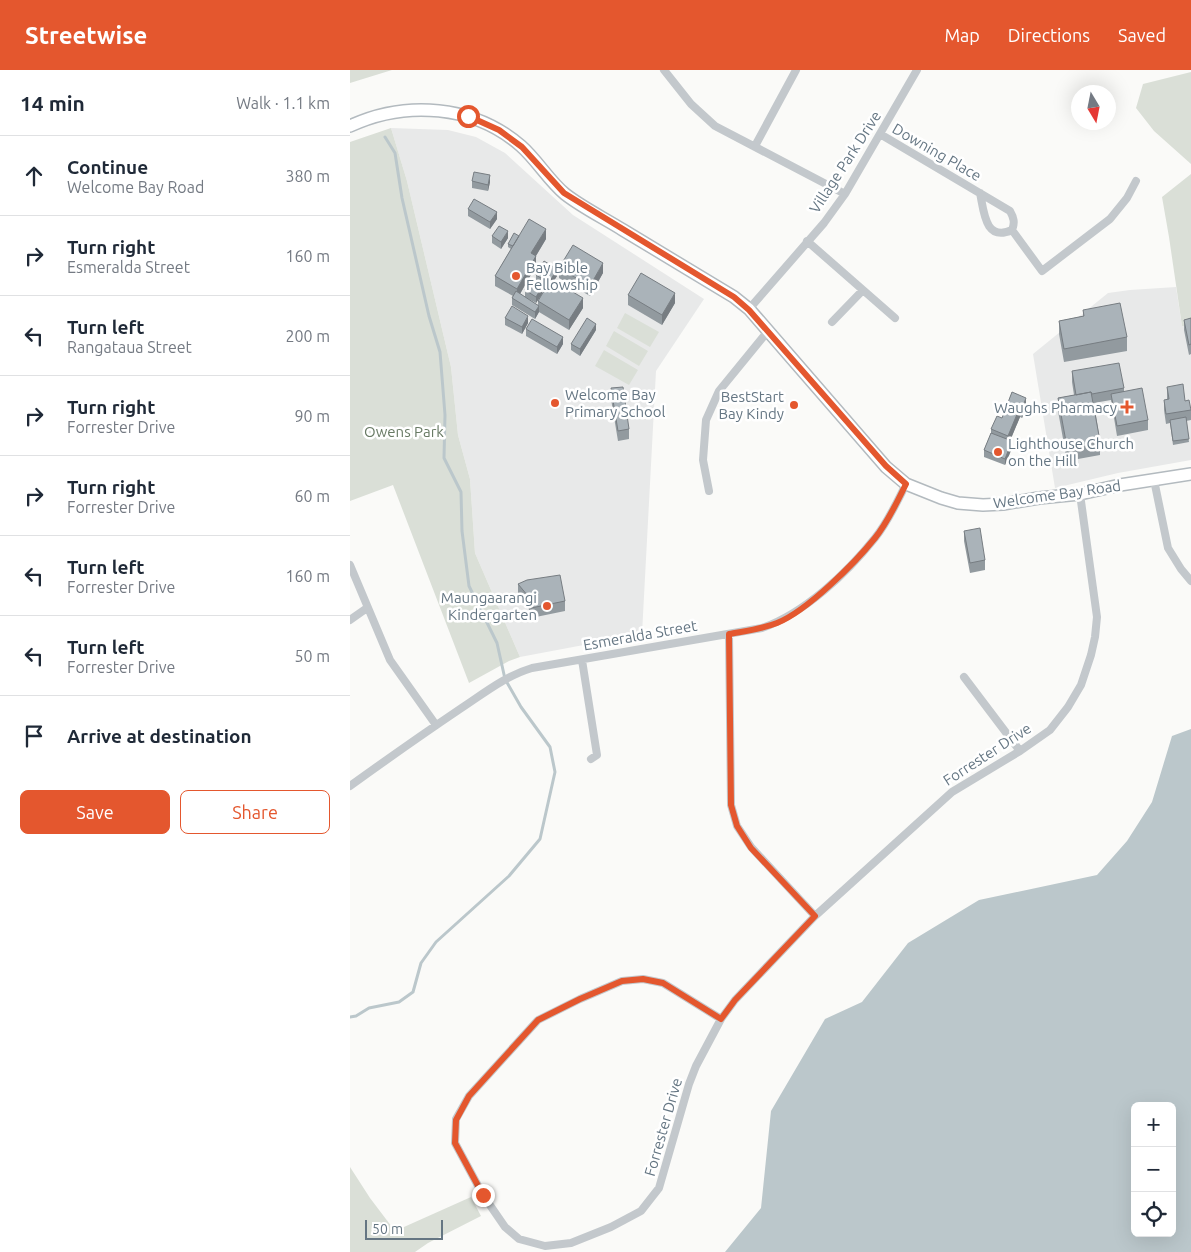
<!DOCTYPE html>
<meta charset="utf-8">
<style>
:root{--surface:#fff;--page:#f2f2f3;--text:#1f2937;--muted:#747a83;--line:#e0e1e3;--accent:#e4572e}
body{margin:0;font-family:Ubuntu,sans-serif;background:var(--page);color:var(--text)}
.controls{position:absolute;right:15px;bottom:15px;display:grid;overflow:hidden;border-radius:8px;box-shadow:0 5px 20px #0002}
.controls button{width:45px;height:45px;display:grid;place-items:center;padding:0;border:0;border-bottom:1px solid var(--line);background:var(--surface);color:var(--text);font:25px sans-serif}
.compass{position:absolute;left:721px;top:15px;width:45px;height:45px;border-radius:50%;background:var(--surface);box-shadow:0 5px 20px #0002;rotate:170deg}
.scale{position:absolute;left:15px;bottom:12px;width:78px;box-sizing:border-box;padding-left:5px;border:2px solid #657683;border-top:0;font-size:14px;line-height:18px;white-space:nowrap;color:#657683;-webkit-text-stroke:4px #fff;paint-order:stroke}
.stop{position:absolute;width:15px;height:15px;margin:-11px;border:4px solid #e4572e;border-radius:50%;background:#fff}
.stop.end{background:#e4572e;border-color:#fff;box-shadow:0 1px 5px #0008}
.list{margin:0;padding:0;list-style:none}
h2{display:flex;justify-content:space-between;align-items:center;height:65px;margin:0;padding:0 20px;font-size:21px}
h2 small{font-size:16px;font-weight:400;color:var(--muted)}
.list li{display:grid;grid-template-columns:32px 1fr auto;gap:15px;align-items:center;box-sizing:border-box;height:80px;padding:0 20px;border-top:1px solid var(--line)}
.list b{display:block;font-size:19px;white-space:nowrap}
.list p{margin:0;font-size:16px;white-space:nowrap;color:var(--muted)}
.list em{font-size:16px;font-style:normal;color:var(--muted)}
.actions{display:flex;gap:10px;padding:15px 20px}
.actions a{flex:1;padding:11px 0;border:1px solid var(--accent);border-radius:8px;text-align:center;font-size:18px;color:var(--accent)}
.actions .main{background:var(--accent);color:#fff}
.icon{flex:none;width:28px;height:28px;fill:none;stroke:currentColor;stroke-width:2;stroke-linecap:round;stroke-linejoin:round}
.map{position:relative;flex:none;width:841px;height:1182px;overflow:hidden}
header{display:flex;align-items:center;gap:30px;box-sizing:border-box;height:70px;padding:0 25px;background:var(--accent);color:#fff}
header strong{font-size:24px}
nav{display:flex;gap:28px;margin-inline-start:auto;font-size:18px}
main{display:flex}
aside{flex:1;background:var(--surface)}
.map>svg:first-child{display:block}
</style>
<header>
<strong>Streetwise</strong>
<nav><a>Map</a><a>Directions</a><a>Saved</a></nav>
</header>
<main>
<aside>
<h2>14 min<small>Walk · 1.1 km</small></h2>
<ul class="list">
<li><svg class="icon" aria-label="ahead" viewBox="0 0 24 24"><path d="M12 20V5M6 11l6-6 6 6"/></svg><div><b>Continue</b><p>Welcome Bay Road</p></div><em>380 m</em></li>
<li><svg class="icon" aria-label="right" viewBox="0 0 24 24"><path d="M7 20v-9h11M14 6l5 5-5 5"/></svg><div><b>Turn right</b><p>Esmeralda Street</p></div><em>160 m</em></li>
<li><svg class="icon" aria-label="left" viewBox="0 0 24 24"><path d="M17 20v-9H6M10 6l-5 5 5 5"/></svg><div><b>Turn left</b><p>Rangataua Street</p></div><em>200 m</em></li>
<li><svg class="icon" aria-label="right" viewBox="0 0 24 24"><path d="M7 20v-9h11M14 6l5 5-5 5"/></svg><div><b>Turn right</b><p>Forrester Drive</p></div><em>90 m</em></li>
<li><svg class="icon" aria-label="right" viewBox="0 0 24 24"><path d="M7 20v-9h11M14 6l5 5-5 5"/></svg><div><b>Turn right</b><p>Forrester Drive</p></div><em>60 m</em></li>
<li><svg class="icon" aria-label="left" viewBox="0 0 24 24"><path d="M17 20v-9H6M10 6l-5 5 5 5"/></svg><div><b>Turn left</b><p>Forrester Drive</p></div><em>160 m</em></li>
<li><svg class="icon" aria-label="left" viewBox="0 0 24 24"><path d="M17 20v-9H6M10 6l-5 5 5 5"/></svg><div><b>Turn left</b><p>Forrester Drive</p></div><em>50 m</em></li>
<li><svg class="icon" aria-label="arrive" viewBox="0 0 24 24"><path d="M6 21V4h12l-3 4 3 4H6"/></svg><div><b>Arrive at destination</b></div></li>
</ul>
<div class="actions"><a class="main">Save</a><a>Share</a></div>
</aside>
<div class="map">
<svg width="841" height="1182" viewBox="0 0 841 1182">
<rect width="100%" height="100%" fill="#fafaf8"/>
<path fill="#e8e9e9" d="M41,58L98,60L126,67L155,83L223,145L354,229L306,301L292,564L170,587L125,483L120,409L108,365L101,297L57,111Z
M826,217L832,256H841V390L768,403L705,418L683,284L758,223L780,220Z"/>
<path fill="#dadfd7" d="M0,0H42L0,13Z
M841,2V94L804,61L786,38L793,14Z
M41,58L57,111L101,297L108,365L120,409L125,483L170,587L159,591L119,613L43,415L0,431V72Z
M841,104V256H832L819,167L812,127Z
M275,243L309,262L300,277L267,258Z
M264,261L298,281L289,296L256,276Z
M254,280L288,300L279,315L245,296Z
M0,1097L20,1128L45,1161L121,1127L131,1146L78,1173L65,1182H0Z"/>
<path fill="#bbc7cb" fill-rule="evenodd" d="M841,659V1182H375L411,1138L421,1041L475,949L512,932L558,873L629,830L747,805L777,771L802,732L822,666ZM785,1036H822V1163H785Z"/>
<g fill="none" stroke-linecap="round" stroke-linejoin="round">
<path stroke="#bbc7cb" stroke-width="3" d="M0,947L6,946L19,938L49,932L63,922L71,893L86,872L159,806L190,769L205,702L200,677L171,637L155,609L147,573L119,516L112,461L111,422L94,388L95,345L90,282L79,246L52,128L45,83L35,67"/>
<g stroke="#b3babf" stroke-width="14">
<path id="secondary" d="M0,56C56,30 124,35 171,76C187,90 199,111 215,124C233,138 254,148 273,160C310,182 347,205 384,227L399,239L536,397L556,414L591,428L608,433L633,435L653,434L689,428L730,424L770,415L841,404"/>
</g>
<path stroke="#c3c8cc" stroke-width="8" d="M314,0L341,34L365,56L495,124
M530,64L660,141C664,148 665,153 662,160C635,172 634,142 630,123
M405,76L446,0
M662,160L692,201L760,149L777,128L786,111
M457,171L545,248
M399,239L474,153L495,124L567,0
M482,252L513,220
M804,410L818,478L831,499L841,511
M359,421L353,390L356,350L369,321L418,261
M0,495L40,590L86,655
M0,550L17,538
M379,564L381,735L387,756L401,777L465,846
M232,590L247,685L241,689
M614,607L670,681
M0,716C36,690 73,664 110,639C133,624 155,606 182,598L412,558C455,543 497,503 525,468C538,452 547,432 556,414
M371,949L313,913L293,909L272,911L230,929L188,950L119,1026L106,1049L105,1073L133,1125L155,1157L169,1169L195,1176L221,1173L261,1157L291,1141L309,1118L339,1014L346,996L371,949L385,930L465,846L602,722L670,681L700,660L718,637L731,615L741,585L745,567L747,547L730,424"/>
<use href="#secondary" stroke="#fff" stroke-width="11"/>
</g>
<path fill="#929a9f" d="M122,111L140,112L138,121L122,118Z
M118,139L147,149L140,159L118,146Z
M142,166L158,168L151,179L142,173Z
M169,166L196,169L186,186V196L170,224L188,235V231L196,218L186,212V205L207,206L204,210L233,238L219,260L189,242L185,249L162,235V228L163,226L145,216V206L161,179L158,177V174Z
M209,198L253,203L240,226L209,208Z
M175,220L192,224L186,233L175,227Z
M278,225L325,233L312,255L278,235Z
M733,240L777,267V281L714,292L709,264V251L733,246Z
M155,248L178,253L172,264L155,255Z
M841,248V284L839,285L834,260V250Z
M176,259L213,274L207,284L176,266Z
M246,260L230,286L221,280V274Z
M722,301L774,318V321L798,350V360L767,366L761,330L744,333L750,371V385L717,391L708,341V328L724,325L722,312Z
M817,317L835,331L841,340V350L836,351L839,372L823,375L820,353L816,354L814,340V330H817Z
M261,318L279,359V369L268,371L261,329Z
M662,322L676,338L672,348L670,347L660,370L662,378L655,395L634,387V380L641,363V359L652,348Z
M614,461L635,490V500L620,503L614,471Z
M168,514L215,531V541L181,548L178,536L168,524Z"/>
<path fill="#777d82" d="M140,105V112L138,121V115Z
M147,142V149L140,159V152Z
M196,159V169L181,194V183Z
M158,161V168L151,179V172Z
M186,186V196L167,229V219Z
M253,193V203L240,226V216Z
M207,199V206L199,219V213Z
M192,217V224L186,233V227Z
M325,223V233L312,255V245Z
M233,228V238L219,260V250Z
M189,236V242L185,249V242Z
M178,246V253L172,264V257Z
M246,254V260L230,286V279Z
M213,267V274L207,284V277Z
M676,328V338L672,348V338Z
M670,337V347L658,376V366Z
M662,371V378L655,395V389Z"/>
<path fill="#aab3b9" stroke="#777d82" d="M124,102L140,105L138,115L122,111Z
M124,129L147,142L140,152L118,139Z
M179,149L196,159L181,183L186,186L167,219L145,206Z
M149,156L158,161L151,172L142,166Z
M164,163L169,166L163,176L158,174Z
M223,175L253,193L240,216L209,198Z
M194,191L207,199L199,213L186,205Z
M291,203L325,223L312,245L278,225Z
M201,209L233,228L219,250L188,231Z
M181,210L192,217L186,227L175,220Z
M166,221L189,236L185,242L162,228Z
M770,233L777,267L714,279L709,251L734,246L733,240Z
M162,236L178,246L172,257L155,248Z
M237,248L246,254L230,279L221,274Z
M841,248V274L839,275L834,250Z
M182,249L213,267L207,277L176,259Z
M769,293L774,318L742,324L741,322L726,325L722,301Z
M833,314L835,331L839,330L841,340L816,344L814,330L819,329L817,317Z
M273,317L279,359L268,361L261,318Z
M792,318L798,350L767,356L761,324Z
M662,322L676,328L672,338L670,337L658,366L641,359L647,346L652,348Z
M741,322L750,371L717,377L708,328Z
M836,347L839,369L823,371L820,350Z
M641,363L662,371L655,389L634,380Z
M630,458L635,490L620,493L614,461Z
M210,505L215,531L181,538L178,526L168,514L177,510Z"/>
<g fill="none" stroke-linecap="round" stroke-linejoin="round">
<path stroke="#e4572e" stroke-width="6" d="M118,46L149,60L172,77L214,123L384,227L399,240L536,396L556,414C547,432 538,452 525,468C505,493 457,541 427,553C412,559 395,561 379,564L381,735L387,756L401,778L465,846L385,930L371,949L313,913L293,909L272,911L230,929L188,950L119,1026L106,1050L105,1073L133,1125"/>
</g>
<g fill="#e4572e" stroke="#fff" stroke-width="2">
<circle cx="166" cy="206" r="5"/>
<circle cx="205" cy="333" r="5"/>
<circle cx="444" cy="335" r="5"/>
<path d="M774.5 329.5h5v5h5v5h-5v5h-5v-5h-5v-5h5z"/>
<circle cx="648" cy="382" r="5"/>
<circle cx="197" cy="536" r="5"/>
</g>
<g text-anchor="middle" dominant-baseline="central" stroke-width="5" stroke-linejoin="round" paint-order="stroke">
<g font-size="15" fill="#657683" stroke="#fff">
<text transform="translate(587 82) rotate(30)">Downing Place</text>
<text transform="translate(495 92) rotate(-57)">Village Park Drive</text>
<text transform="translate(707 424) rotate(-8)">Welcome Bay Road</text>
<text transform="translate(290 565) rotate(-10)">Esmeralda Street</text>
<text transform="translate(637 684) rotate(-33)">Forrester Drive</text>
<text transform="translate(313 1057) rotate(-74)">Forrester Drive</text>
</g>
<g font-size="15" fill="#657683" stroke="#fff" text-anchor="start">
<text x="176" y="197">Bay Bible<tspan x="176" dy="17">Fellowship</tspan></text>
<text x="215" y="324">Welcome Bay<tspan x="215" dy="17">Primary School</tspan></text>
<text x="434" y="326" text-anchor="end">BestStart<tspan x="434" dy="17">Bay Kindy</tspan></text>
<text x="767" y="337" text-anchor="end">Waughs Pharmacy</text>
<text x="658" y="373">Lighthouse Church<tspan x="658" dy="17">on the Hill</tspan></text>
<text x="187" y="527" text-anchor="end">Maungaarangi<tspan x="187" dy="17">Kindergarten</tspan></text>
</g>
<g font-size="15" fill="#687a64" stroke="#fff">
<text x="54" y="361">Owens Park</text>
</g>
</g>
</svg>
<div class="controls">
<button>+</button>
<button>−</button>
<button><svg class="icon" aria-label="locate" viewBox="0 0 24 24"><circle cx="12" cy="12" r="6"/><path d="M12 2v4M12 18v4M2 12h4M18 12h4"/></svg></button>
</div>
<svg class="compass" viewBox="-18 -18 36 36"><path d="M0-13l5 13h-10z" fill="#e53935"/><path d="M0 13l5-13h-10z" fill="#747a83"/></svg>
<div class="scale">50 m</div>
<div class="stop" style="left:118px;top:46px"></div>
<div class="stop end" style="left:133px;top:1125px"></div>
</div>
</main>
